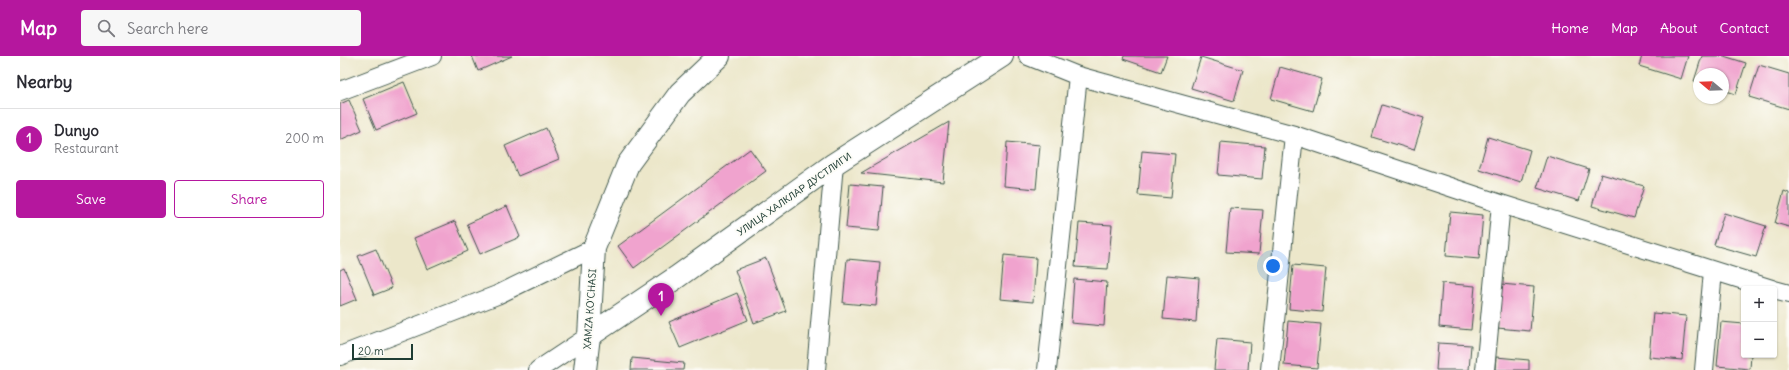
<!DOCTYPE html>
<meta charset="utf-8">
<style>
:root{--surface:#fff;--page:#f7f7f7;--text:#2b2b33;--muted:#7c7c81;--line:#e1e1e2;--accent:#b5179e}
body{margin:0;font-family:Delius,sans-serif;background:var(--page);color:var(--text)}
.controls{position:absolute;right:12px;bottom:12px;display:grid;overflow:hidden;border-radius:4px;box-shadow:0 1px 3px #0004}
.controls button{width:36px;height:36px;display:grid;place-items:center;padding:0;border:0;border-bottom:1px solid var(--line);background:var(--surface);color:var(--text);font:20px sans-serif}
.compass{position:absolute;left:1353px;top:12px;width:36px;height:36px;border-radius:50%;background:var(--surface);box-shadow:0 1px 3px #0004;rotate:289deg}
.scale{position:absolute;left:12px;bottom:10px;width:61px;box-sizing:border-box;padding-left:4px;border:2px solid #1f3d34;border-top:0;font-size:11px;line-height:14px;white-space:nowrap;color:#1f3d34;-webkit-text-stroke:3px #fdfcf7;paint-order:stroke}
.you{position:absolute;left:933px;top:210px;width:14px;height:14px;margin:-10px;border:3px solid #fff;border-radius:50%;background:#1a73e8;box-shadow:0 0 0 6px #1a73e833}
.badge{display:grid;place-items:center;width:26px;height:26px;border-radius:50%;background:var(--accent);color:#fff;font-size:13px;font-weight:700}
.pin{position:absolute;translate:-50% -33px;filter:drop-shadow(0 1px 2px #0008)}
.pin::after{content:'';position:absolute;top:21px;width:14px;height:12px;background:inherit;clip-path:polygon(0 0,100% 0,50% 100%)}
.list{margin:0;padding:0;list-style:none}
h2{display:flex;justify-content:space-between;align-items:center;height:52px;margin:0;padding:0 16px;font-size:17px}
h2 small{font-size:13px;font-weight:400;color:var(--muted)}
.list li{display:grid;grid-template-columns:26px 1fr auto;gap:12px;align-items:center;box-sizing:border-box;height:60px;padding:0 16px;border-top:1px solid var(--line)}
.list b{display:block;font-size:15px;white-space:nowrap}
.list p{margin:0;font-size:13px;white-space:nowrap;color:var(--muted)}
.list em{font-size:13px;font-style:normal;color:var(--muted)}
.actions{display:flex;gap:8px;padding:12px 16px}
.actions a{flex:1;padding:9px 0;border:1px solid var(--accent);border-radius:4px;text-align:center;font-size:14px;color:var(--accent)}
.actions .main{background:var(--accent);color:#fff}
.icon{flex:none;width:22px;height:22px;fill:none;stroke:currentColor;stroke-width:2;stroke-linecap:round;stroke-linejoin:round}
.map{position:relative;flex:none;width:1449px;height:314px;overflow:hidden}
header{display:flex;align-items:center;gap:24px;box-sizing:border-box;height:56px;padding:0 20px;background:var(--accent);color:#fff}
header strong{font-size:19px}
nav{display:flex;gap:22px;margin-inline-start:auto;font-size:14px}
.search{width:280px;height:36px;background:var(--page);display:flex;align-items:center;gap:10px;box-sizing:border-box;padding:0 14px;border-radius:4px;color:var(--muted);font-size:15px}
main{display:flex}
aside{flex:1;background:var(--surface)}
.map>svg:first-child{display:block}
</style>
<header>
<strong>Map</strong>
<div class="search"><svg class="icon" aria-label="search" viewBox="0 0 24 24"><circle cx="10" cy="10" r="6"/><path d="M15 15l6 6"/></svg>Search here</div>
<nav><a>Home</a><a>Map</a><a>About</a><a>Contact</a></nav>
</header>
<main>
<aside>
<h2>Nearby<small></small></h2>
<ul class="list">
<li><span class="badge">1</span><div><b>Dunyo</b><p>Restaurant</p></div><em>200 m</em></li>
</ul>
<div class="actions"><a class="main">Save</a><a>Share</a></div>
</aside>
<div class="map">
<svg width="1449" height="314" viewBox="0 0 1449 314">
<rect width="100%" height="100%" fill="#fdfcf7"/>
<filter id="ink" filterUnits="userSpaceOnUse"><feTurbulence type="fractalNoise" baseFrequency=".025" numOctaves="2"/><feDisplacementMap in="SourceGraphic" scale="8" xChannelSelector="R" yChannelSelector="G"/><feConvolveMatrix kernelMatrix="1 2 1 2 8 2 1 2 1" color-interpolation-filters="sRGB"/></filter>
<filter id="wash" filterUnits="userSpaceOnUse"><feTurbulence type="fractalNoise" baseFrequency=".012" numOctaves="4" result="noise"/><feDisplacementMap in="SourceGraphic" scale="16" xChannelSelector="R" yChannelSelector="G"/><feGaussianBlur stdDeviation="0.9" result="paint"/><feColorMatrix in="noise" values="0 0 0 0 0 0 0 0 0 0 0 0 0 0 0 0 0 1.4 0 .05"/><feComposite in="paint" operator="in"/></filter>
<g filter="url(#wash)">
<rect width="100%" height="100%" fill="#ece7ca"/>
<g id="blocks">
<path fill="#f0a3ce" d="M132,0H172L138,15Z
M784,0H827L821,16L783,3Z
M1302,0H1348L1341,23L1299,10Z
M1362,0H1384L1406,7L1396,38L1383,34V18H1359V27L1354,25Z
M861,1L903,14L894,45L851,32Z
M1419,9L1449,18V53L1409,41Z
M940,11L982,23L973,55L931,43Z
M64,26L77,57L36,74L23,43Z
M9,44L22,74L0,84V48Z
M1042,49L1084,62L1074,94L1032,81Z
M609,66L603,126L521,117Z
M206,72L219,103L178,120L165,90Z
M1148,81L1190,94L1181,126L1139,113Z
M667,86L700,89L696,133L664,130Z
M881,86L925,90L922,123L878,119Z
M410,93L426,115L294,212L278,190Z
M802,95L835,98L831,142L798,139Z
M1207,100L1249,113L1239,145L1197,132Z
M1261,118L1304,130L1294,162L1252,150Z
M510,128L543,131L539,175L506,172Z
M1444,135L1449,137V171L1435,167Z
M167,150L180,181L140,198L127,168Z
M890,152L923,154L919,198L886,196Z
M1110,156L1143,159L1139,203L1106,200Z
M1384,157L1426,170L1416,201L1374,189Z
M115,165L128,195L87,213L74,182Z
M739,167L772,169L768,213L735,211Z
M36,193L52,232L34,239L18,200Z
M664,199L696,202L693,246L660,243Z
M426,202L446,255L414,267L395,214Z
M507,203L540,206L536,250L503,247Z
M953,209L986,212L982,256L949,253Z
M4,212L17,243L0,250V214Z
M827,219L859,222L856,266L823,263Z
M734,223L767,226L764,270L731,267Z
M1102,227L1135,230L1131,274L1099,271Z
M1161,228L1194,231L1190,275L1157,272Z
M397,237L408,264L340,292L329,266Z
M1313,257L1346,260L1342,304L1309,301Z
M948,265L981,268L977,312L944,309Z
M1381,266L1404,268V299H1411L1410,313L1377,310Z
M877,283L910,286L908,314H874Z
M1098,287L1131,289L1129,314H1096Z
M1156,301L1189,304V314H1155Z
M292,302L344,307L343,314H291Z"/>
</g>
</g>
<g filter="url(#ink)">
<use href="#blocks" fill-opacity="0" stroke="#3e564a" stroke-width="1"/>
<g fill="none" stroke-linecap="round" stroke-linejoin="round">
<g stroke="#3e564a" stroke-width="20">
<path id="minor" d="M688,0L738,20L954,79L1161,148L1432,233
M0,35L92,0
M1434,234L1449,238
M0,300L157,239L254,192
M198,314L249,280
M476,314L494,108
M707,314L738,20
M930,314L954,79
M1145,314L1161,148
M1364,314L1373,215"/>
</g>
<g stroke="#3e564a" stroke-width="24">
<path id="tertiary" d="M249,280L337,221L494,108L662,0
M245,314L249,280L254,192L288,108L340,37L379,0"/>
</g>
<use href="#minor" stroke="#fff" stroke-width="18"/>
<use href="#tertiary" stroke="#fff" stroke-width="22"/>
</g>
</g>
<g text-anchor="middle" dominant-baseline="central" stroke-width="4" stroke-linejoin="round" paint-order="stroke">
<g font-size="10" fill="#1f3d34" stroke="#fdfcf7">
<text transform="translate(454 138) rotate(-35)">УЛИЦА ХАЛКЛАР ДУСТЛИГИ</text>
<text transform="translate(250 253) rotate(-86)">XAMZA KO'CHASI</text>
</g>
</g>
</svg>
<div class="controls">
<button>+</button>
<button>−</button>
</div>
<svg class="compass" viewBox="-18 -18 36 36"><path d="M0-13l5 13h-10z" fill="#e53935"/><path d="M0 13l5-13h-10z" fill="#7c7c81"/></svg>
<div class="scale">20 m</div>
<div class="you"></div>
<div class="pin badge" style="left:321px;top:260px">1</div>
</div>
</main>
